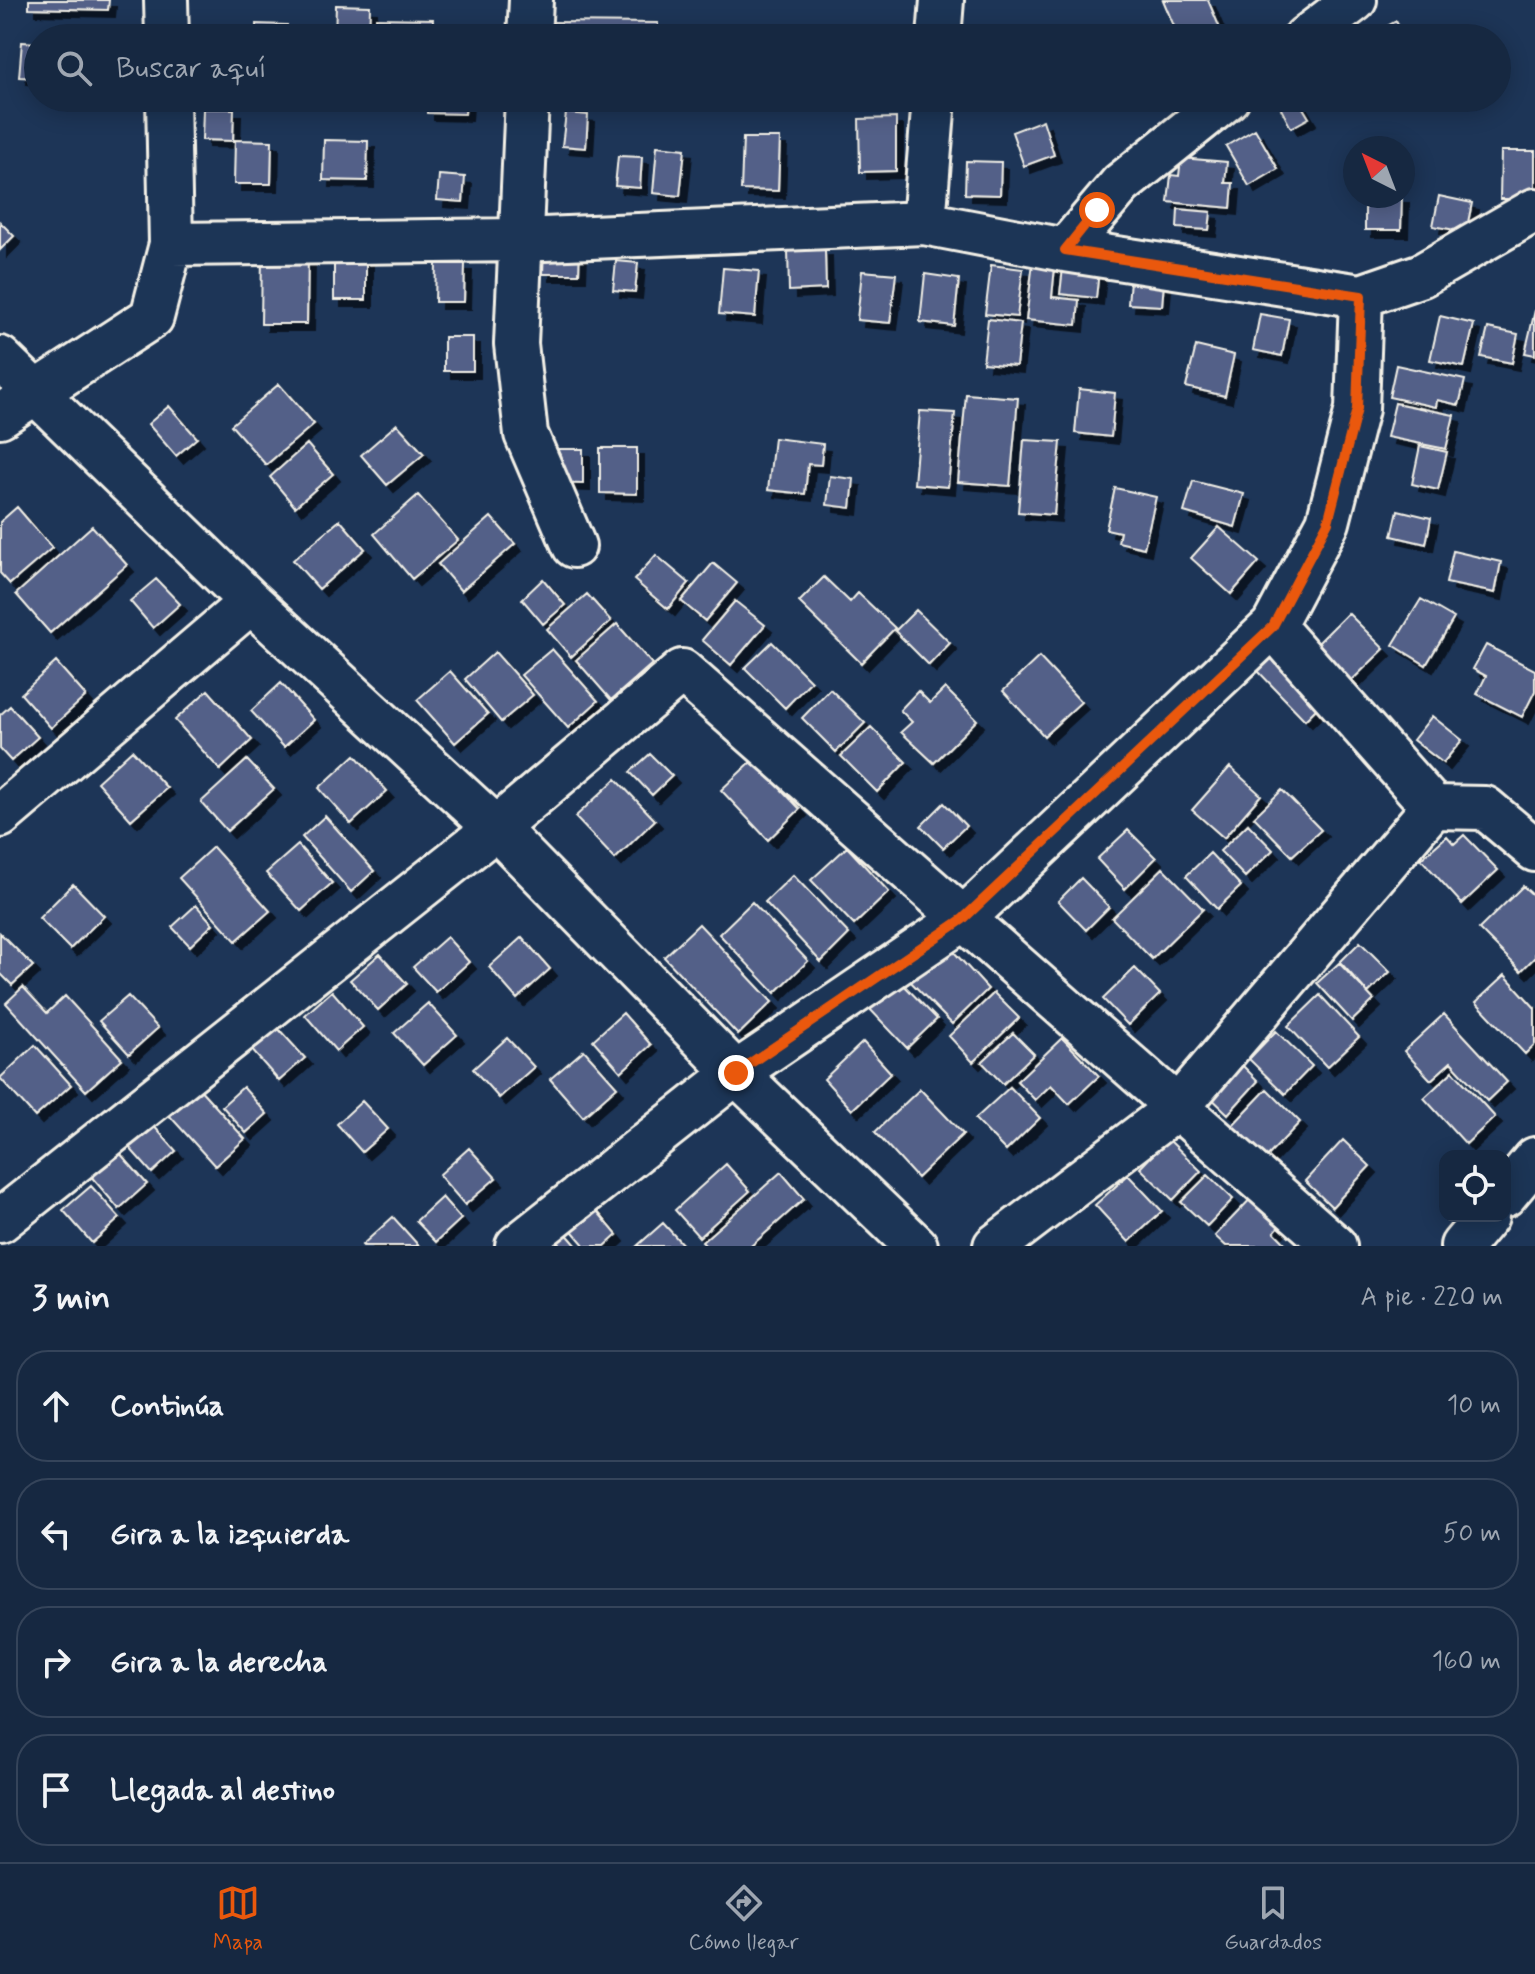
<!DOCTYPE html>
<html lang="es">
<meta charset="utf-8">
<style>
:root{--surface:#162841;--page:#1f3048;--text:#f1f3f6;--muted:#9ea6b1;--line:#35445a;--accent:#ea580c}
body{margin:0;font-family:Mynerve,sans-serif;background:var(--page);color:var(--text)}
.controls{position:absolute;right:24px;bottom:24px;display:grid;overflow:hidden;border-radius:16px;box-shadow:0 4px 20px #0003}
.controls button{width:72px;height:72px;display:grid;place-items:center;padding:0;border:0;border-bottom:2px solid var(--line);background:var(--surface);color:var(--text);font:40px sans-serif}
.compass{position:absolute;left:1343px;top:136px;width:72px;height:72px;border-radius:50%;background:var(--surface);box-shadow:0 4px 20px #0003;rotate:318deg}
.stop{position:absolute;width:24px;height:24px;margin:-18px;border:6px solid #ea580c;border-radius:50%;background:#fff}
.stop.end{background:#ea580c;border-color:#fff;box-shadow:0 2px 8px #0008}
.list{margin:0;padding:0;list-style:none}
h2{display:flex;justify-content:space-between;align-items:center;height:104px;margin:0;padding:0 32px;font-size:34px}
h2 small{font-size:26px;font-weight:400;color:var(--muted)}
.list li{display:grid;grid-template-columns:52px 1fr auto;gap:24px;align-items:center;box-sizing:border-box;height:112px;margin:0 16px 16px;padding:0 16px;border:2px solid var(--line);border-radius:32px}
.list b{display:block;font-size:30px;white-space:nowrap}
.list em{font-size:26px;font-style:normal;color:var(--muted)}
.icon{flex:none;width:44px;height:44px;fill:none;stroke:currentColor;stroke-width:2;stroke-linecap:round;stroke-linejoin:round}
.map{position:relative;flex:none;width:1535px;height:1246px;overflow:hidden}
.search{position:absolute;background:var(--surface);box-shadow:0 4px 20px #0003;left:24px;right:24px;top:24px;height:88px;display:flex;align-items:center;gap:20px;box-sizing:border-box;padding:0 28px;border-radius:44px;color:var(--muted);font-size:30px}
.sheet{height:616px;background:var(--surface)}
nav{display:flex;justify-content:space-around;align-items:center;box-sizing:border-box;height:112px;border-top:2px solid var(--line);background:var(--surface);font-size:22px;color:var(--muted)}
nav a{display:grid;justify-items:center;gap:4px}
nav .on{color:var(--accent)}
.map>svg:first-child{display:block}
</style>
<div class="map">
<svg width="1535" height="1246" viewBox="0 0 1535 1246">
<defs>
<filter id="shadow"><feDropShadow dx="7" dy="7" stdDeviation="0" flood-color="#0009"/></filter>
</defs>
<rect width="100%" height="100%" fill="#1d3557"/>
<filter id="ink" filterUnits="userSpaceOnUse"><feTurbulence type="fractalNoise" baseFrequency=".0125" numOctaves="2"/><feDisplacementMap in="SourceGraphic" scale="16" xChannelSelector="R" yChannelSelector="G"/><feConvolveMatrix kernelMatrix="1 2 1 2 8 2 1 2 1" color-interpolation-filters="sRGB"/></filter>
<g filter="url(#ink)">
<path fill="#536188" stroke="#f4f1e8" stroke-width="2" filter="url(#shadow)" d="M29,0H109L108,10L29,8Z
M1163,0H1208L1224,38H1179Z
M336,5L370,6L369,38H335Z
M376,18L433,19L432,38H376Z
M1396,21L1405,38H1373L1371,35Z
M553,22L658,23V38H552Z
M256,24L287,25L286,38H256Z
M22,42L38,43V78L19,77Z
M427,98H466L465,114L427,113Z
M1291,98H1297L1309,118L1291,128L1279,105Z
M203,109H234L233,141L202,140Z
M566,113L588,115L586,148L562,146Z
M896,118V171L860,172L859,119Z
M1043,120L1054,155L1024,166L1012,132Z
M1255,129L1278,169L1249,186L1226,146Z
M743,138H780L778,191L741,190Z
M235,140L272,141L271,184H234Z
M324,140L368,141L367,181L323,180Z
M657,146L685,149L680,196L653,193Z
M1501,151H1535V199H1500Z
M618,156L642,157L640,188L615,186Z
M1181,158L1227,162L1225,183H1233L1231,208L1168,202L1171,175L1179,176Z
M966,161L1001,162L1000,195L965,194Z
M439,175L465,177L463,202L437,200Z
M1365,196H1402L1401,230H1365Z
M1439,196L1472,203L1466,232L1433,226Z
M1178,209L1211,212L1209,230L1177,228Z
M0,222L14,236L0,250Z
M544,247H580L579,274H543Z
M825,249L826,289L789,291L788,250Z
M262,253H308L307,324H261Z
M1034,254L1056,257L1052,297L1079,300L1077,325L1026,320Z
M334,258H366V300H334Z
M616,261L638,263L635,292L613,290Z
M436,264H465L464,302H435Z
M991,265L1023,269L1017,317L985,314Z
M723,268L759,271L755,317L719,314Z
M1063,268L1099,271L1096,298L1060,294Z
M862,271L896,274L890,323L857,320Z
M925,274L959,279L954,326L920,322Z
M1130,280L1164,283L1162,306L1128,304Z
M1535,310V355L1525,353Z
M1260,314L1289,319L1282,356L1253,350Z
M1440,316L1474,324L1464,367L1430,360Z
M988,319L1021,323L1016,366L983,363Z
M1488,328L1518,334L1512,363L1481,357Z
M444,337H473V371H444Z
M1196,346L1234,355L1225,396L1186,387Z
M1396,365L1465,380L1459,405L1437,400L1436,407L1389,397Z
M279,384L314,424L266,465L231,425Z
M1079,389L1115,393L1111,437L1075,433Z
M966,394L1018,398L1010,486L958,482Z
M1395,403L1454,415L1446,449L1387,437Z
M169,406L197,438L176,456L148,424Z
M920,411L955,413L948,487L914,484Z
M397,424L424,454L387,485L361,455Z
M774,438L823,444L821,465L808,464L805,494L768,490Z
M1024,440L1061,442L1054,515L1018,512Z
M307,444L333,474L295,507L270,477Z
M1420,446L1447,452L1438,490L1412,484Z
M600,448H637V494L600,493Z
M555,449H583V484L554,483Z
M830,476L854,479L851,508L827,505Z
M1193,481L1244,494L1235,527L1184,512Z
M1115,488L1156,497L1144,548L1118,542L1120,532L1106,529Z
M418,495L458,540L412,579L374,534Z
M17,507L52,548L10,584L0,573V522Z
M1398,510L1431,518L1426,544L1392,536Z
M491,517L515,544L461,591L438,564Z
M340,520L365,549L319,589L293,560Z
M92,526L127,565L50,633L16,594Z
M1219,527L1259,562L1231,594L1191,558Z
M1453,551L1501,562L1495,593L1446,583Z
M656,555L689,583L668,609L634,580Z
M713,563L737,583L705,621L681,601Z
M824,577L850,602L858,593L895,628L861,663L799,602Z
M156,579L180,604L153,628L130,601Z
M543,579L565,605L543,624L522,599Z
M587,594L611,621L571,657L547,629Z
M1421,599L1454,618L1426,665L1393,645Z
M735,601L765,625L731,665L702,640Z
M916,610L950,643L929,665L895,631Z
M1348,613L1384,649L1348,684L1313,648Z
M617,624L652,664L611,700L576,660Z
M772,642L811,681L785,708L745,668Z
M1486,645L1535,670V691L1522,717L1477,694L1486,676L1473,669Z
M1278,648L1327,698L1305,720L1256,669Z
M552,649L598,701L568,728L521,675Z
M495,652L533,695L501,722L465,679Z
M1039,657L1081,702L1044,736L1003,691Z
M56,662L86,696L51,728L21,694Z
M450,671L488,714L455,743L417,700Z
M281,683L314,720L284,747L251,711Z
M945,688L977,720L934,763L901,732L912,722L900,710L918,691L930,703Z
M830,689L865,723L836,752L802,718Z
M208,690L252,740L220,770L175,720Z
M10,706L38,737L11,761L0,749V715Z
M1432,716L1462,740L1443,763L1413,740Z
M871,727L906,762L877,792L841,756Z
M132,750L167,788L131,820L97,782Z
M650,754L672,776L652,795L630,772Z
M355,755L387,791L351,824L319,788Z
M247,760L274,789L227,831L201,802Z
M753,760L800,809L768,840L721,790Z
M1230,767L1261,795L1224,838L1192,810Z
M616,779L655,820L615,859L575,817Z
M1282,790L1321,830L1292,856L1254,817Z
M944,803L966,826L943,848L921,826Z
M325,816L374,871L351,892L302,837Z
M1248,824L1273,850L1245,877L1220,851Z
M1128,830L1156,858L1125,889L1097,859Z
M1464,835L1498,870L1462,904L1421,859L1447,836L1454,844Z
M298,845L332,883L301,911L266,873Z
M213,847L270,911L236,941L179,878Z
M847,847L889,892L854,925L811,880Z
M1210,853L1241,886L1217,909L1186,876Z
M1163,868L1203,909L1152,959L1112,918Z
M793,875L849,934L821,962L765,902Z
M1081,878L1109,907L1086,930L1058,901Z
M73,884L104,916L70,949L39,918Z
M1523,886L1535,897V957L1521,971L1479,929Z
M752,902L808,961L775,993L719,934Z
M196,905L213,924L190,946L172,927Z
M699,924L772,1002L738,1035L664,957Z
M0,933L33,966L12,985L0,973Z
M447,937L469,962L436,992L413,967Z
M522,937L550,969L517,999L489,967Z
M941,938L988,989L952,1024L903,974Z
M1360,942L1390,972L1368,993L1340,962Z
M380,954L407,984L378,1010L350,980Z
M1339,963L1374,1000L1352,1021L1317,983Z
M1135,968L1160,994L1128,1025L1103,999Z
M1505,975L1535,1008V1044L1525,1054L1476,1002Z
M896,977L937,1019L907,1048L867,1006Z
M23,987L47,1013L65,996L122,1059L86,1091L6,1003Z
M332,991L363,1027L336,1051L305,1015Z
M994,993L1019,1018L973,1062L949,1036Z
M1320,995L1359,1037L1327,1067L1288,1026Z
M128,996L158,1028L129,1054L99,1021Z
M428,1003L457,1035L423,1065L394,1033Z
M623,1013L651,1045L621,1072L593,1040Z
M1444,1014L1507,1082L1487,1101L1451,1062L1431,1080L1404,1051Z
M275,1025L305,1058L279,1081L250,1048Z
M1276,1031L1312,1066L1285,1094L1249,1059Z
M1013,1033L1034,1054L1003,1084L982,1062Z
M507,1038L534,1067L499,1098L473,1069Z
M1062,1038L1099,1076L1069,1104L1051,1085L1035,1100L1017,1081Z
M863,1042L891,1073L852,1110L824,1079Z
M35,1045L71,1085L35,1117L0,1078Z
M584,1050L617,1087L583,1117L550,1079Z
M1233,1056L1258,1081L1228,1114L1202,1089Z
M1453,1071L1495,1117L1466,1144L1424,1098Z
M198,1087L245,1139L215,1166L168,1114Z
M243,1087L267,1114L246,1133L222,1106Z
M1010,1087L1040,1118L1006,1151L975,1119Z
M920,1089L963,1134L917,1178L875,1132Z
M1267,1089L1300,1122L1264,1160L1230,1128Z
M362,1101L388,1129L362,1152L337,1124Z
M152,1124L176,1151L152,1173L128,1146Z
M1168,1139L1201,1171L1173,1200L1140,1168Z
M1343,1140L1370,1166L1332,1207L1305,1181Z
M111,1143L147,1184L119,1209L83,1167Z
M469,1148L496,1178L465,1205L439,1175Z
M726,1164L750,1191L699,1237L675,1210Z
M781,1172L804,1199L751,1246H706L702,1242Z
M1128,1175L1162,1211L1129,1242L1095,1205Z
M1208,1175L1233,1199L1207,1226L1181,1202Z
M91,1186L120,1218L92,1243L63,1210Z
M1258,1191L1286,1218L1274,1232L1288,1246H1226L1215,1236Z
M442,1197L461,1219L436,1242L416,1221Z
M592,1205L617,1235L605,1246H585L568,1226Z
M393,1217L419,1246H363L362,1245Z
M663,1223L684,1246H637Z
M564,1231L577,1246H548Z"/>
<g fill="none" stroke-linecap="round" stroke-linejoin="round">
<g stroke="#f4f1e8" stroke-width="48">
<path id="street" d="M166,0L167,38
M529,38L531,0
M939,38L942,0
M1305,38L1355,0
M527,98L516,344L526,434L574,546
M924,223L934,98
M171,244L520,240L924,223L1065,250L1361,296L1422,275L1535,210
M1065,250L1121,184L1228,98
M0,358L251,602L496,828L736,1073L916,1246
M0,416L152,317L171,244L168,98
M1273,626L1433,807
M0,816L251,602
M1505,1195L1535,1159
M0,1221L496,828L682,671L1335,1246
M517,1246L736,1073L963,919L1273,626L1328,522L1357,409L1361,296
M995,1246L1178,1107L1433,807L1485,808L1535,850
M1462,1246L1487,1216"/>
</g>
<use href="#street" stroke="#1d3557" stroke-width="42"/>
</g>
</g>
<g fill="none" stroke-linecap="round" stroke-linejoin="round" filter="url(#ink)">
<path stroke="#ea580c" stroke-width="10" d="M736,1073L963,919L1273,626L1328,522L1357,409L1361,296L1065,250L1097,210"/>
</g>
</svg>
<div class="controls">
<button><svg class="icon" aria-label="locate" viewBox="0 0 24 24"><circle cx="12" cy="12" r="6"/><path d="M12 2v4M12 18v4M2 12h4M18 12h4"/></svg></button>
</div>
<svg class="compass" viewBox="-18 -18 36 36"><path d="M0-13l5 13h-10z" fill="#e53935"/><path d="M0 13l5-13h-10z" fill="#9ea6b1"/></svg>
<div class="stop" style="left:1097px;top:210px"></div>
<div class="stop end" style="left:736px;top:1073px"></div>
<div class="search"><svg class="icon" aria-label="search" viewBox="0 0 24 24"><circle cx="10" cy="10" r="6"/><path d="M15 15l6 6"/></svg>Buscar aquí</div>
</div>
<section class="sheet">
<h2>3 min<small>A pie · 220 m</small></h2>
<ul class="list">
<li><svg class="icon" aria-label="ahead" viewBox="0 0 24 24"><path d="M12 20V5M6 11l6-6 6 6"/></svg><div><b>Continúa</b></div><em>10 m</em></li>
<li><svg class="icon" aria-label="left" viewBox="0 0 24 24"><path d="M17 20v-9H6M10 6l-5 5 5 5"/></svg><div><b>Gira a la izquierda</b></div><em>50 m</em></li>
<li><svg class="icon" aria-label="right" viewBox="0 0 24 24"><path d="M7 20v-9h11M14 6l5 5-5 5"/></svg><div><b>Gira a la derecha</b></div><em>160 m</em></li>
<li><svg class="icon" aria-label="arrive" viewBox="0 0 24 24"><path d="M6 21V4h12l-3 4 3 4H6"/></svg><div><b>Llegada al destino</b></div></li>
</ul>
</section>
<nav>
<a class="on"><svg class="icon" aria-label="map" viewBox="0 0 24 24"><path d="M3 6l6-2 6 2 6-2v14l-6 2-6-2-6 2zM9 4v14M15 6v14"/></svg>Mapa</a>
<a><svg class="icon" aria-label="directions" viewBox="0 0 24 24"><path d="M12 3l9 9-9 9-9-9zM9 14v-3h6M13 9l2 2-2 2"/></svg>Cómo llegar</a>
<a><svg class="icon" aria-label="saved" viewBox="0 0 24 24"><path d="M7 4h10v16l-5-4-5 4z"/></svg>Guardados</a>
</nav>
